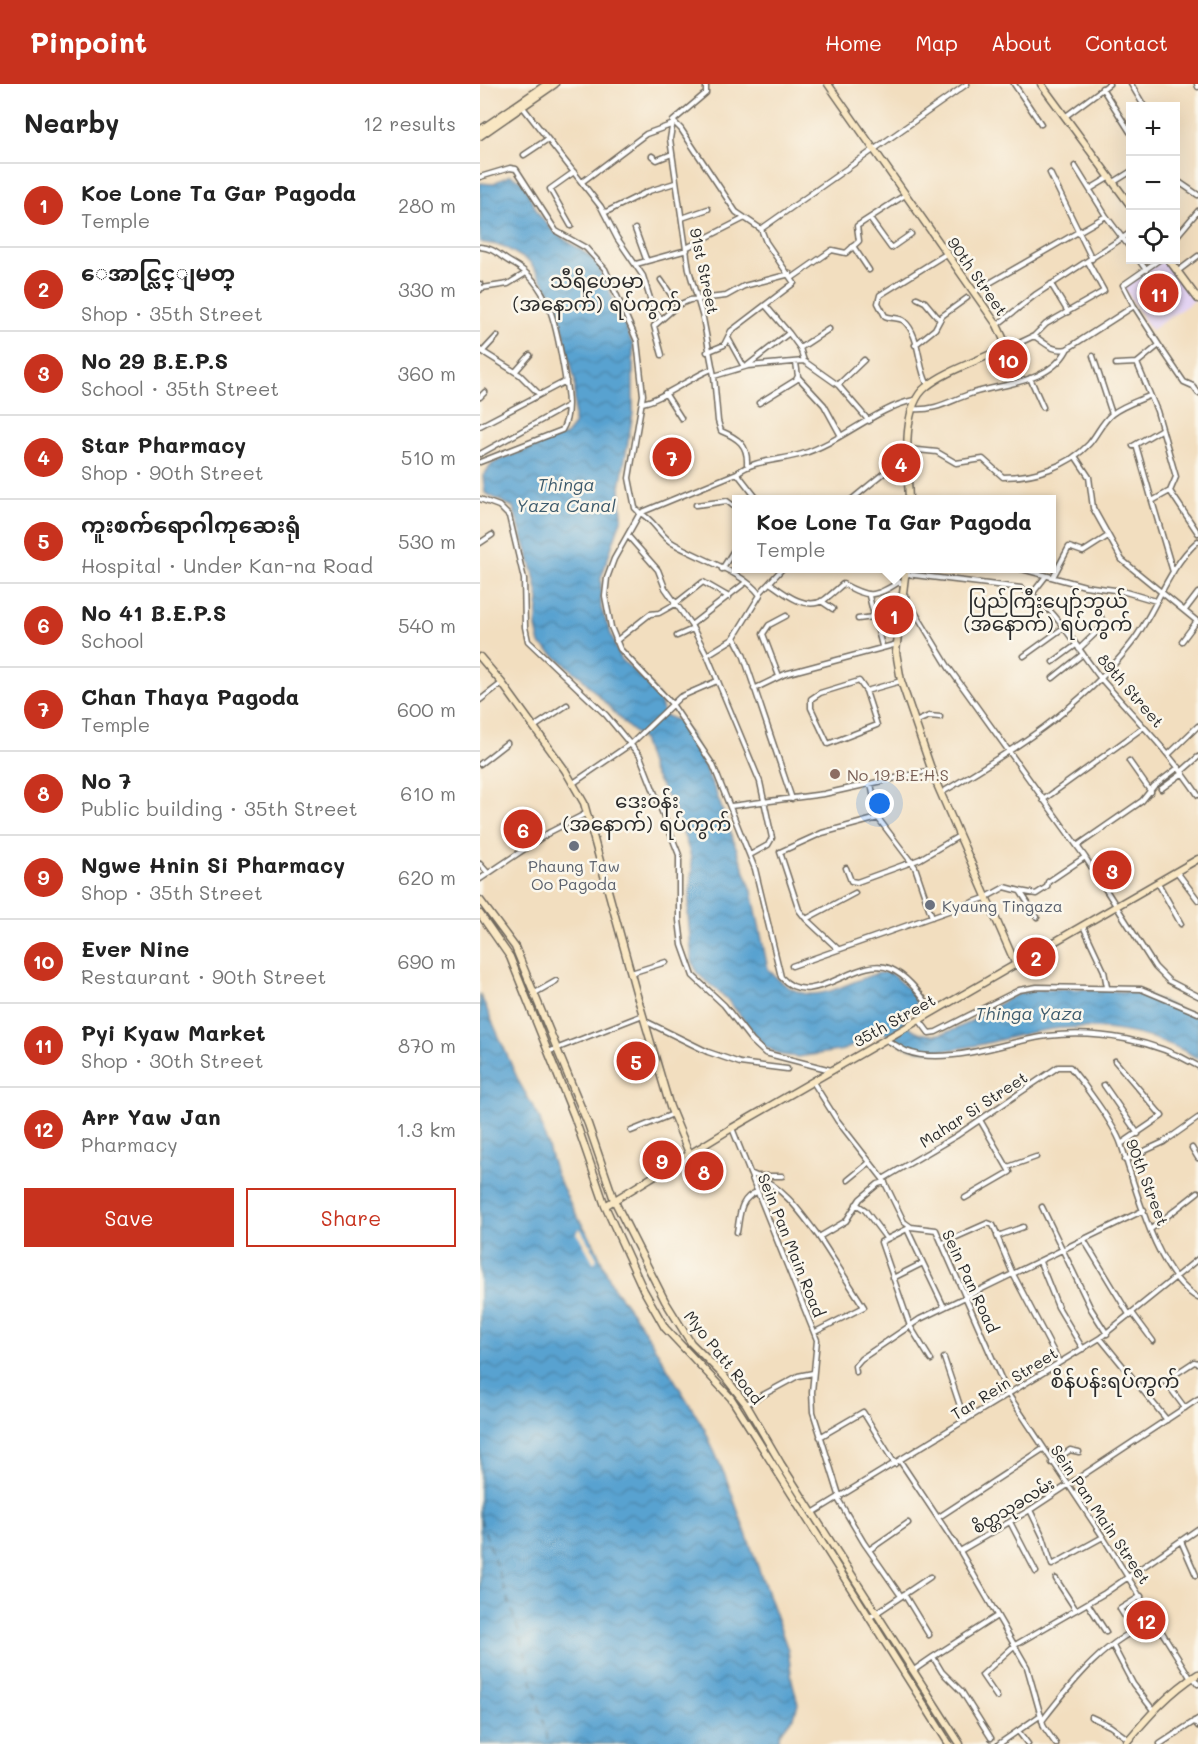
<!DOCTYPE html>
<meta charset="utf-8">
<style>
:root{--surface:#fff;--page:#f6f6f6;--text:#222;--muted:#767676;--line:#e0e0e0;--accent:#c8321e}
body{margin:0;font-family:Mali,"Noto Sans Myanmar",sans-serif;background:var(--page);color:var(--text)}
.controls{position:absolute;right:18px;top:18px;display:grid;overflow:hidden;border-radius:0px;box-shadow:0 6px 24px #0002}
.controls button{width:54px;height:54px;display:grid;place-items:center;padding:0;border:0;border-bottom:2px solid var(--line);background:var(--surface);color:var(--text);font:30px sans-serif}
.you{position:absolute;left:400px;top:720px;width:21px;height:21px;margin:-15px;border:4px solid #fff;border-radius:50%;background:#1a73e8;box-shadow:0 0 0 9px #1a73e833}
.badge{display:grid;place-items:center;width:39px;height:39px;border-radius:50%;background:var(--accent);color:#fff;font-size:20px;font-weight:700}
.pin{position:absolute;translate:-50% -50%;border:3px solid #fff;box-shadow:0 2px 6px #0006}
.popup{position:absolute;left:252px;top:411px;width:324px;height:78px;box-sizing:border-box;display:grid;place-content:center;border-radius:0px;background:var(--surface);filter:drop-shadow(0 2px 4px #0005);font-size:20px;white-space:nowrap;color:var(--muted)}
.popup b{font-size:22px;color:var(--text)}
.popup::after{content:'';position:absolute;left:50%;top:100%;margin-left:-12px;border:12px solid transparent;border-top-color:var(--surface)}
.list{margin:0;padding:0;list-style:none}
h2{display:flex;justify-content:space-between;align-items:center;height:78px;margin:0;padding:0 24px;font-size:26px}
h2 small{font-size:20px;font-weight:400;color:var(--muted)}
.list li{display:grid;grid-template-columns:39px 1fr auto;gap:18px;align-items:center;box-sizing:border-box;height:84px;padding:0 24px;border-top:2px solid var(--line)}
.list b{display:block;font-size:22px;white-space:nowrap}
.list p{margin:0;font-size:20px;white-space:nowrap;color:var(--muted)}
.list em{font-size:20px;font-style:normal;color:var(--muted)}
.actions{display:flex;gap:12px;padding:18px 24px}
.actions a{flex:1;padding:14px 0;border:2px solid var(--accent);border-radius:0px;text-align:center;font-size:21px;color:var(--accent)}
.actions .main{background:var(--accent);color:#fff}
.icon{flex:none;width:33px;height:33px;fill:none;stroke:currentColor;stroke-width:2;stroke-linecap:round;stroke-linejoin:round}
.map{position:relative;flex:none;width:718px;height:1660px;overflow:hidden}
header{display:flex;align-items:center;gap:36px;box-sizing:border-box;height:84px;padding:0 30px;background:var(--accent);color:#fff}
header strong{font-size:28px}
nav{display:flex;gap:33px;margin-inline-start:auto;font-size:21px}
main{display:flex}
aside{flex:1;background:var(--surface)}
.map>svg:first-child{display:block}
</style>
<header>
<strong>Pinpoint</strong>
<nav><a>Home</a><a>Map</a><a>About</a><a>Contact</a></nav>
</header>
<main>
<aside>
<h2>Nearby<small>12 results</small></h2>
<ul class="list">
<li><span class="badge">1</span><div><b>Koe Lone Ta Gar Pagoda</b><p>Temple</p></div><em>280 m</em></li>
<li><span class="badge">2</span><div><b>ေအာင္လြင္ျမတ္</b><p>Shop · 35th Street</p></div><em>330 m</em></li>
<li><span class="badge">3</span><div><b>No 29 B.E.P.S</b><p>School · 35th Street</p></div><em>360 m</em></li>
<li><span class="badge">4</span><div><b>Star Pharmacy</b><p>Shop · 90th Street</p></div><em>510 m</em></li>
<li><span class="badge">5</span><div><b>ကူးစက်ရောဂါကုဆေးရုံ</b><p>Hospital · Under Kan-na Road</p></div><em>530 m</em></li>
<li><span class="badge">6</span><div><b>No 41 B.E.P.S</b><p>School</p></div><em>540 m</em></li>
<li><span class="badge">7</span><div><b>Chan Thaya Pagoda</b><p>Temple</p></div><em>600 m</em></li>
<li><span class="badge">8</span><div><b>No 7</b><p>Public building · 35th Street</p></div><em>610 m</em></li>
<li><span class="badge">9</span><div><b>Ngwe Hnin Si Pharmacy</b><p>Shop · 35th Street</p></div><em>620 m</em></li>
<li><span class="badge">10</span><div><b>Ever Nine</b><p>Restaurant · 90th Street</p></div><em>690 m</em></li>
<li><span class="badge">11</span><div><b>Pyi Kyaw Market</b><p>Shop · 30th Street</p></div><em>870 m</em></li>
<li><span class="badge">12</span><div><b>Arr Yaw Jan</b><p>Pharmacy</p></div><em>1.3 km</em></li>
</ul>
<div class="actions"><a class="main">Save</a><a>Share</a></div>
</aside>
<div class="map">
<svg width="718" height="1660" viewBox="0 0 718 1660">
<defs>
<pattern id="water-waves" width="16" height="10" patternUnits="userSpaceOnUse" patternTransform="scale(1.5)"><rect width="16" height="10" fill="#59a2d0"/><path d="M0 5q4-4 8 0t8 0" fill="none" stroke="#4a84a9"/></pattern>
</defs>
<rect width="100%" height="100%" fill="#fbf7ec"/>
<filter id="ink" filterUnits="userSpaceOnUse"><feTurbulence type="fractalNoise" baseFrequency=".0167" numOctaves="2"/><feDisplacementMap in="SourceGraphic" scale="12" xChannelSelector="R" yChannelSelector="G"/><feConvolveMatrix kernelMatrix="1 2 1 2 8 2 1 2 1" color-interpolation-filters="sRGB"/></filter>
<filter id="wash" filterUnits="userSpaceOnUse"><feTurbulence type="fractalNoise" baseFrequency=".008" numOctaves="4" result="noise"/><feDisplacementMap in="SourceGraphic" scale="24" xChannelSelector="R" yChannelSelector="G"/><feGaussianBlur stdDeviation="1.35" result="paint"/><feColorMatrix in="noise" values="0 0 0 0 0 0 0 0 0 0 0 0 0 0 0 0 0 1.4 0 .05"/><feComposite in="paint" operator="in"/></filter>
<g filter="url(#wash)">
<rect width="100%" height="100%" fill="#f2debf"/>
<path fill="#e3d3f2" d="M683,176H686L715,216L671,246L643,202Z"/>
<path fill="url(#water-waves)" stroke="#42667e" stroke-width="1.5" d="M30,91L42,97L59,131L75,149L110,172L119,183L153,261V329L140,403L142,433L121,494V524L140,574L172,604L180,615L184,631L199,637L210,651L235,706L272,807L288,885C320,921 340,912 379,896C390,892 399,887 410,889L437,913L435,922L422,936C426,939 431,945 436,947C471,965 515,913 549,907C575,903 638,905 663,911C682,915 701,927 718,935V975C675,947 609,938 559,947C524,953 458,977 424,962C418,959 409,951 402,947L364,966L318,973L300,971L285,962L247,915L217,889L212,876L208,831L212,784L210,769L196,728L172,687L162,655L148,643L101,593L60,560L56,543L59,515L53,487L33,423L5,409L3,392L12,380L24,374L86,351L94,341L95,298L77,219L50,178L23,162L0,158V99L12,100Z
M0,910L39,998L59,1033L76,1090L94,1127L114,1160L133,1203L161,1241L224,1344L246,1394L308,1566L312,1596L318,1620L314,1633L300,1648L298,1660H0Z"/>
<path fill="#f2debf" d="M100,1144L110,1161L114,1160L111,1163L117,1175L114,1179L97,1149Z"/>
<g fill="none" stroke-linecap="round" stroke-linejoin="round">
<path stroke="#3d5b6d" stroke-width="1.5" stroke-dasharray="8 6" stroke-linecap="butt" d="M0,1434L41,1554L69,1660"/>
</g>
</g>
<g filter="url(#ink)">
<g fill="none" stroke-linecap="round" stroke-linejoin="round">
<g stroke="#716a5f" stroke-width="7">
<path id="street" d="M226,0V9L193,37L190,55L209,186L223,234L234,292L238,337L241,347C258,354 268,361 267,380
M534,0L561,40
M651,0L664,22
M717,0L718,3
M622,4L650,48
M42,22L121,123L137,154L163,192L173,224L181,235
M586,32L629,0
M193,37L201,45L256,128L281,145L286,158L314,199L251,247L244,261L227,268
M44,71L68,55
M172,72L177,76L192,70
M595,82L626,132
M570,89L612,175
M0,93L30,84L36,85L76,147L106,164L125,185L157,257L163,311L149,394L155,424L160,429L134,475L127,494L125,512L131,543L140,565L192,620L233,681L275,785L301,893C332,929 377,869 411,885C429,893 442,913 454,928
M696,96L718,111
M102,98L166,50L191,41
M634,98L650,88
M610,105L630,93
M124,129L169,107L195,99
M202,134L228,125
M390,135L411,164L431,150
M91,142L70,105L94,88
M155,145L166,175
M281,145L487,0
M696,153L718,127
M373,162L389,186
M0,163C15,164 20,173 32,179C71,200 77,247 84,287C87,305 92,330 82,346L0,378
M206,164L263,135
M659,176L666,186
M156,180L207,166
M698,187L718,172
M312,194L352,166L366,169L379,157L377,142L425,111
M181,196L198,221
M0,200V206
M571,200L588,228
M2,204L28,200L46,189
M494,208L626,132L650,164
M437,214L445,218L460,236
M654,222L679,261L657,279L677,327L696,393L690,407L672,417L693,488
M517,241L555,211L650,149
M309,249L320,264L324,277
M554,252L566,240L624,207L608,178
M248,254L264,283
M523,260H537L554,252C566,259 572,268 587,265L654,222L643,201L679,176
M435,261L455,245L462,232L487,214
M679,261L704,298L713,302L718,309
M320,264L349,245
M0,266L40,291L59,310
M3,267L17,252
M182,271L174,242L198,221L210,216L246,212L264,202L310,190
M613,272L632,330
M636,280L657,279
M268,281L309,249L286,222
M35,288L50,271
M234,292L268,282L324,277L358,301L389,337
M318,293L344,321L361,352
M550,294L563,323
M358,301L384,276
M448,301C437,283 441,252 424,237C419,233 411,235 405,232L398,219L400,211L466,170
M185,309L201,334
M0,313L5,308
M162,319C181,316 211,293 232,285
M279,319L316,296L318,292L316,279
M433,325C454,327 468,318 487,311C519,299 568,301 587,266
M0,342L86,297
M656,361L672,417
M653,362L682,345
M428,365L457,368L476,379L503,375L523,393C553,393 588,383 609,360C617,351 622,338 632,330C642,322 657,317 669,312
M0,370L87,322
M595,372L609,393L613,424L642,476L718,538
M257,389L278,416
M690,407L718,449
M0,415L19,422L29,432L44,495L45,543L48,557L126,631L160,672L199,771V836L202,861L213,892L244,921L272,957L285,969L351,986
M371,416L426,371
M216,421L247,417L256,424
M256,445V449
M149,453L178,486L185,504L211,541L227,571L280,698L292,754L288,761L270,771
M0,459L12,451
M405,484L420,499
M538,484L605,502L642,507L676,517
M242,485L256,463
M426,490L541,504C575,520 599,569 623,597C656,635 690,669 718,711
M573,493L589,463L603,468L628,452
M290,499C304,509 325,527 344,516C351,511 357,505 363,500C389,514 394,514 419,498
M279,510L303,484
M424,510L469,584L605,773L675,883L689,897L718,912
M552,510L566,492
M389,512L402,562
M341,517L353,525
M705,526L718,509
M378,535L393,533
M211,541L265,499
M197,552L213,545
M254,553L263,570L312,715
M136,557L170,530L179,529L195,520L223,498L249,513
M702,557L717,537
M599,565L624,541L621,533
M227,571L253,555L280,511C263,487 216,474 191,458C179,450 173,435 160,429L257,389C275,375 300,377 322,370C361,358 396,324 434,316
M544,572L583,544
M573,578L596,561
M299,592L283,550L289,541L306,532
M573,594L603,570
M379,597L386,607L397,641L348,660L331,624V615L340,609Z
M274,605L305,590L417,560
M386,607L421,597
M0,616L22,599
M435,638L449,632L460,633
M54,643L87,621
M689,670L718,642
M649,677L671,708
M0,680L27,659
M702,687L718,673
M92,700L152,659L200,613L237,597
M391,700L398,734L435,783L452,833
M681,705L703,689
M461,709C532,667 600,626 651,560C676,528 687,484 718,457
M563,716L664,643
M251,722L344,710L452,686
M597,762L662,717L674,702L699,683
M0,780L8,789
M366,784L371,797L377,798L440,775L479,752
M697,788L718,816
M0,795L70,748L107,729
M678,799L701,840
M540,807L556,810L567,803L568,798L605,773
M375,809L326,835L319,826L300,768L342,749L398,734
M326,835L357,864
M603,842L624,887L627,903
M312,882L505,814L525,803L540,807L557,833
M151,889L186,878
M55,909L76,897
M165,937L228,968L260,979L307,985
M440,937L449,949L456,948L539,906L557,903L661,905L718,929
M406,956C413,959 419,964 426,967C465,983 527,957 567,952C618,946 674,956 718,982
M68,968L163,931
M635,977L682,1032L641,1060
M333,998L357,1036L403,1095L424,1138L431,1143L456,1146L528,1310L623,1453L711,1595
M624,1001L658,1050
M252,1044L337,1256L332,1308L333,1328L360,1414
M151,1047L193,1030
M712,1064L718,1074
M645,1076L684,1058L718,1034
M528,1083L556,1073
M270,1089C302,1101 320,1127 339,1153
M279,1092H302
M403,1095L476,1052L578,983H590C604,1000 634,1040 641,1060C656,1104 676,1190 718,1214
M368,1096L390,1078
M485,1114L530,1088L500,1036
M376,1120L385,1126L406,1154
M562,1123L611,1225L627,1250
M431,1143L401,1158L430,1242L451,1276
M427,1145L443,1179
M671,1145L718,1108
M257,1148C260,1132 259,1114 277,1108
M517,1152L533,1190L579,1278
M604,1156L650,1232
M463,1159L508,1139L513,1141L518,1152L543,1143
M560,1178L578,1223L603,1265
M413,1194L443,1179L464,1223
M653,1230L673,1257
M335,1248L384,1223L339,1153L366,1137L380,1115L398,1100L405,1098
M620,1254L687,1336
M464,1274L485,1337
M376,1288L375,1282L381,1275L440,1235L664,1126
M266,1320L318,1292L333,1289
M705,1324L685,1297L714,1278L718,1279
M340,1353L383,1328L415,1380
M420,1377L480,1467L547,1583L564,1643L576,1660
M572,1379L590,1366L599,1368
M358,1415L384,1459L421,1512
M550,1426L563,1453L572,1481L623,1453
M331,1430L620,1254L718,1175
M459,1433L563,1365
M530,1438L556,1488
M701,1457L716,1491
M389,1466L428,1439
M480,1467L550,1426L718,1315
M576,1495L596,1526
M424,1510L449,1551
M608,1520L626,1548
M645,1533L640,1525L661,1512
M389,1534L450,1493
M633,1562L653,1600L673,1626
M453,1573L517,1532
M434,1586L453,1573L462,1588L482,1608L511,1654
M713,1593L718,1600
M517,1613L502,1591L535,1561L625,1509L718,1445
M611,1633L630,1642L648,1655
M562,1637C593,1597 626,1554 676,1537
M714,1637L718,1642
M538,1647L548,1660
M519,1660L561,1631
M680,1660L718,1635"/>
</g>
<g stroke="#716a5f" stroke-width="9">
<path id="secondary" d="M348,0L517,241L524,256L521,265C497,278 467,286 446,303C420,323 428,386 429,416
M561,0L650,121
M0,46L67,0
M0,52L75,0
M689,176L718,215
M426,484L416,568L421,597L455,696L536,881
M0,573L22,599L85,686L104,719L156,908L190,1023L209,1069
M0,816L35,863L108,1040L134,1116L185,1217L211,1259L244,1292L266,1320L301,1380L480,1660
M0,830L30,873L94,1032L125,1122L163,1205L185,1244L251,1314L469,1660
M125,1122L252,1044L718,775
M645,1660C668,1633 688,1609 718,1590"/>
</g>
<use href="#street" stroke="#fff" stroke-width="4"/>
<use href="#secondary" stroke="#f9e7c3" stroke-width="6"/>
</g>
</g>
<circle fill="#8d6e63" stroke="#fbf7ec" stroke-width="2" cx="355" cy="690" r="6"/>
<g fill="#6b7280" stroke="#fbf7ec" stroke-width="2">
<circle cx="94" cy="762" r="6"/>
<circle cx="450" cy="821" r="6"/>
</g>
<g text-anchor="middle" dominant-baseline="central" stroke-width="5" stroke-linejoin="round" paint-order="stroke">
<g font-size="16" fill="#2b2b2b" stroke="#fbf7ec">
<text transform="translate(225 187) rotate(78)">91st Street</text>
<text transform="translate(498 192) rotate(55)">90th Street</text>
<text transform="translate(651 606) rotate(49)">89th Street</text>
<text transform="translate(414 936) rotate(-29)">35th Street</text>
<text transform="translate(493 1025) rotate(-33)">Mahar Si Street</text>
<text transform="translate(668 1098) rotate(69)">90th Street</text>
<text transform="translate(312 1161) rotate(68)">Sein Pan Main Road</text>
<text transform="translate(491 1197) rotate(65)">Sein Pan Road</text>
<text transform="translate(244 1273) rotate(51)">Myo Patt Road</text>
<text transform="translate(524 1299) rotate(-32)">Tar Rein Street</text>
<text transform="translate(533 1421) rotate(-31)">စိတ္တသုခလမ်း</text>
<text transform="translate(621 1430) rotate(56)">Sein Pan Main Street</text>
</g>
<g font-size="16" fill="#785e54" stroke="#fbf7ec" text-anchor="start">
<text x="367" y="690">No 19 B.E.H.S</text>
</g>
<g font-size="16" fill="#5b616d" stroke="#fbf7ec">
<text x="94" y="781">Phaung Taw<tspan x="94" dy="18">Oo Pagoda</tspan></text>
<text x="462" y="821" text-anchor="start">Kyaung Tingaza</text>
</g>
<g font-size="18" font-style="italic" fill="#3d5b6d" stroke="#fbf7ec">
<text x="86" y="400">Thinga<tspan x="86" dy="21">Yaza Canal</tspan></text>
<text x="549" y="929">Thinga Yaza</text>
</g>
<g font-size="20" fill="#2b2b2b" stroke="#fbf7ec">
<text x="117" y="196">သီရိဟေမာ<tspan x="117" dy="23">(အနောက်) ရပ်ကွက်</tspan></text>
<text x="568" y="516">ပြည်ကြီးပျော်ဘွယ်<tspan x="568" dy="23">(အနောက်) ရပ်ကွက်</tspan></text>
<text x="167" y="716">ဒေးဝန်း<tspan x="167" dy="23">(အနောက်) ရပ်ကွက်</tspan></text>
<text x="635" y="1296">စိန်ပန်းရပ်ကွက်</text>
</g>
</g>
</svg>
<div class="controls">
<button>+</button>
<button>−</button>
<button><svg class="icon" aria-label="locate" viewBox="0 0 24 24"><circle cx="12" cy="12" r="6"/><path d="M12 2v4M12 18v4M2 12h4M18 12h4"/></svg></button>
</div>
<div class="you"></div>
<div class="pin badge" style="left:414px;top:531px">1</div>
<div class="popup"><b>Koe Lone Ta Gar Pagoda</b>Temple</div>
<div class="pin badge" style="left:556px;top:873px">2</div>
<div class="pin badge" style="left:632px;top:786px">3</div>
<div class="pin badge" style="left:421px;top:379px">4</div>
<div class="pin badge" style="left:156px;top:977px">5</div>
<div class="pin badge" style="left:43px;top:745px">6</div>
<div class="pin badge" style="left:192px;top:373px">7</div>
<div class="pin badge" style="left:224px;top:1087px">8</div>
<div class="pin badge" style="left:182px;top:1076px">9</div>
<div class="pin badge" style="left:528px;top:275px">10</div>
<div class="pin badge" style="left:679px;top:209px">11</div>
<div class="pin badge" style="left:666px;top:1536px">12</div>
</div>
</main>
